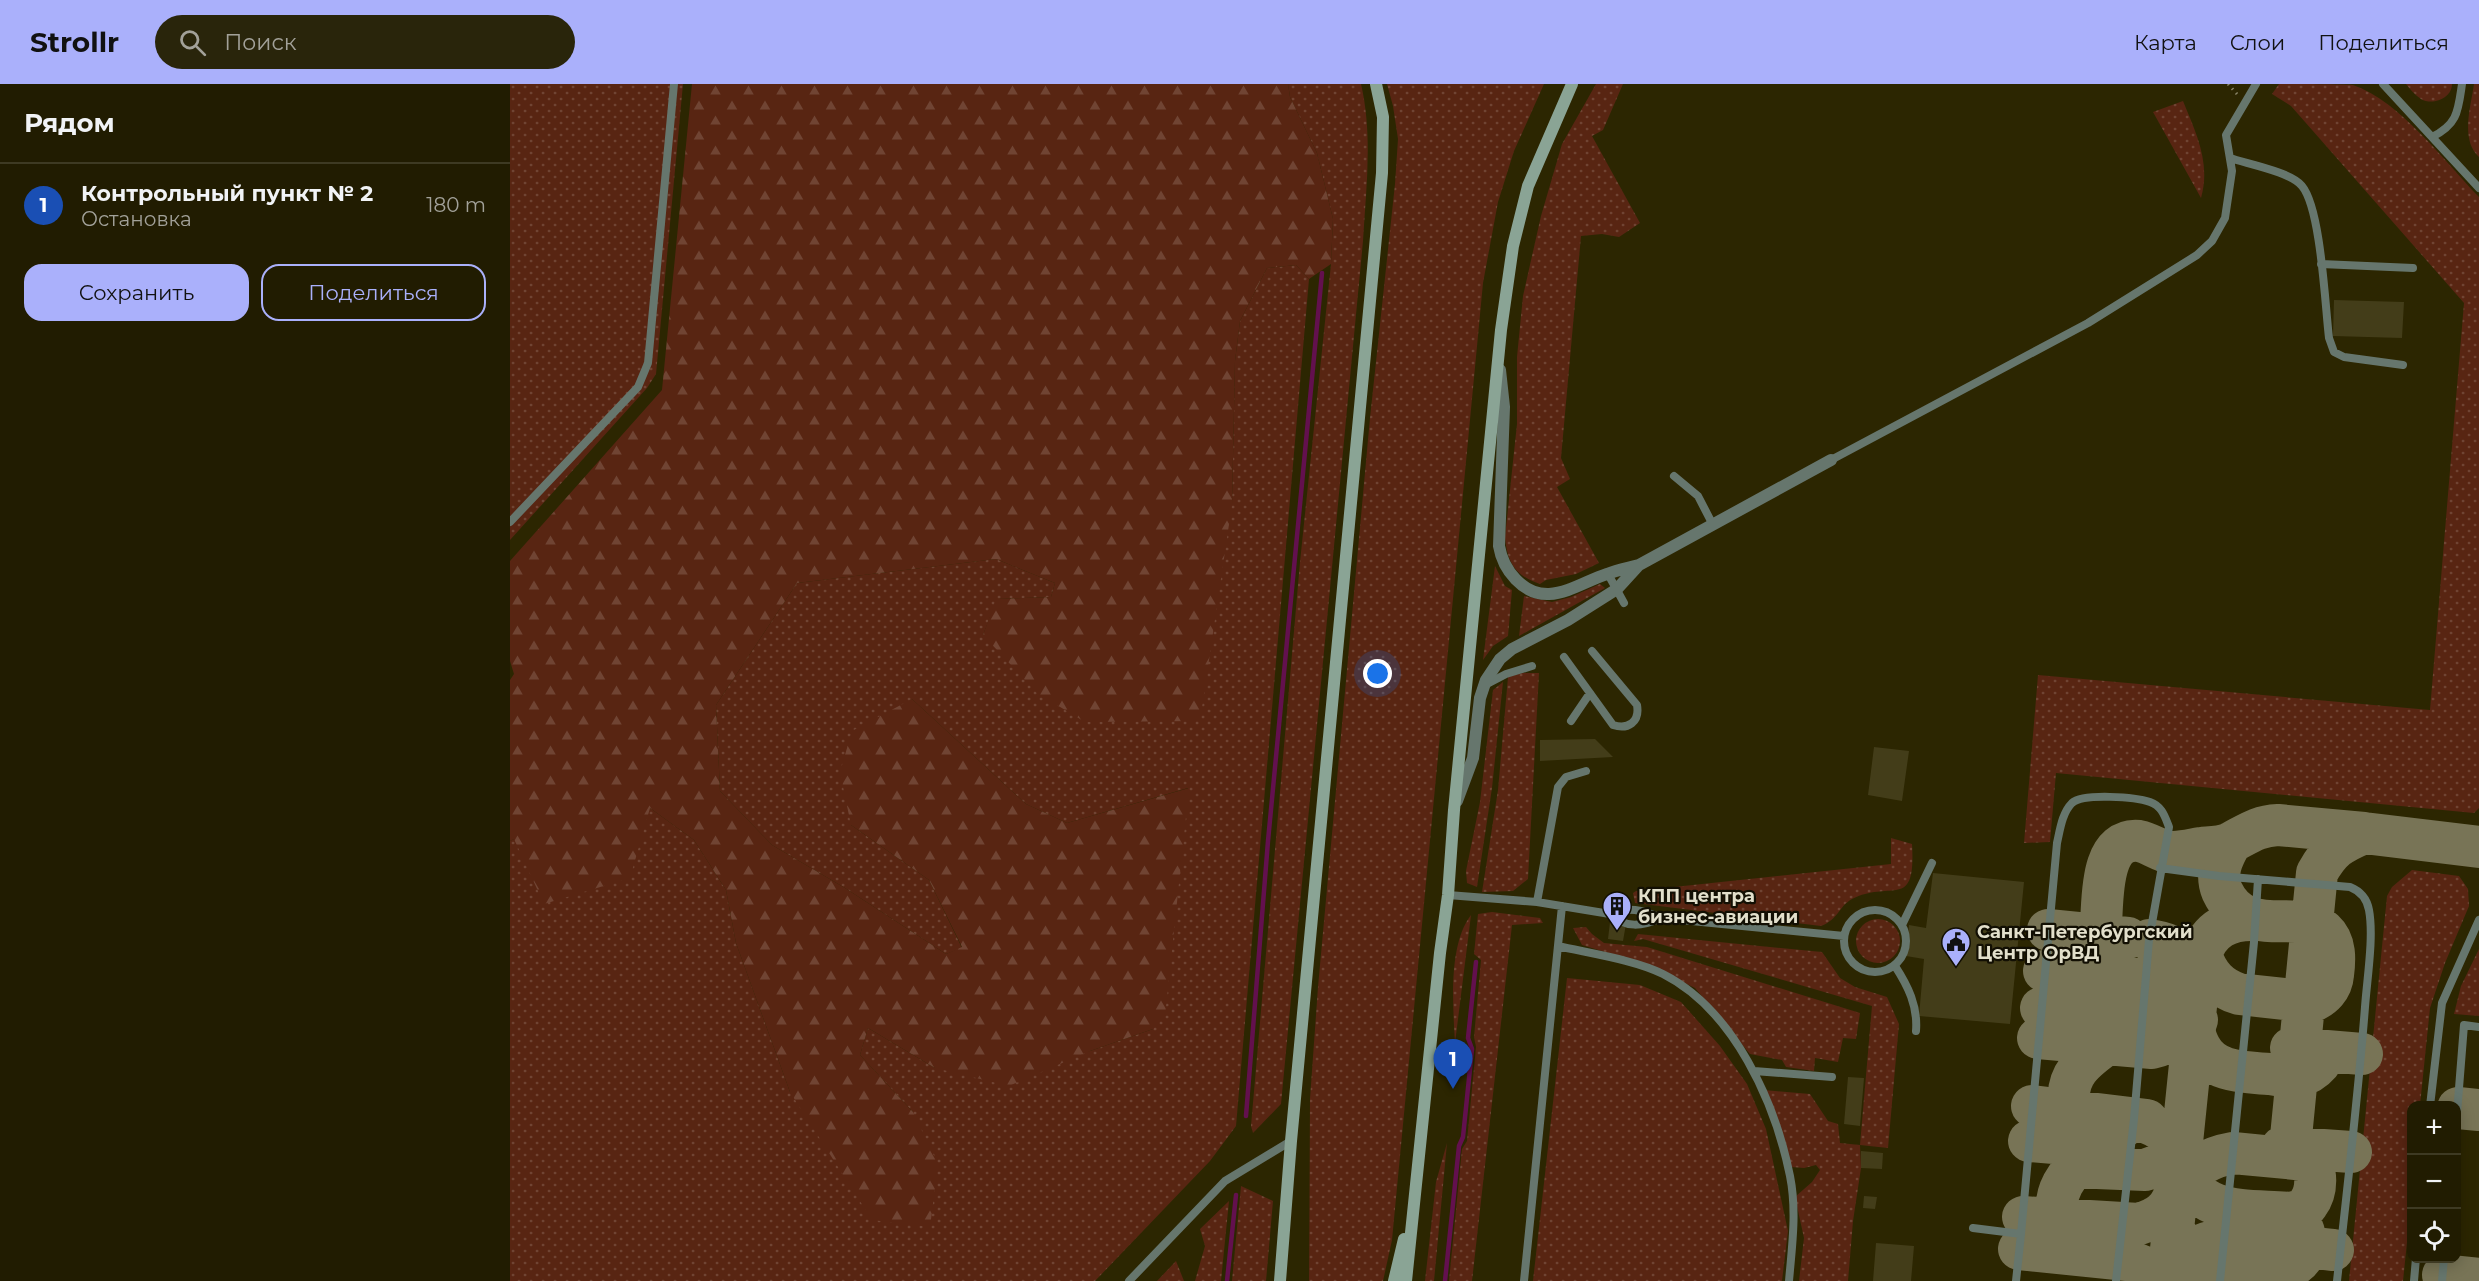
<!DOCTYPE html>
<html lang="ru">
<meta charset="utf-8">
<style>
:root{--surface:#211c01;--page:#29250b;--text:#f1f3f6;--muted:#a2a199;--line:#3e3a23;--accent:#aab0fb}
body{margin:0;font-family:Montserrat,sans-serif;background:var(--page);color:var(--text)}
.controls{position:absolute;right:18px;bottom:18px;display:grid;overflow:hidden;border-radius:12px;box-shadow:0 3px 15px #0003}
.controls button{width:54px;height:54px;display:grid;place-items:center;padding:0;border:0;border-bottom:2px solid var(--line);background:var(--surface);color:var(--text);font:30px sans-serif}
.you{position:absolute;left:868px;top:590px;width:21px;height:21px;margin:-15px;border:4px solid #fff;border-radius:50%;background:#1a73e8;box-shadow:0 0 0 9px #1a73e833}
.badge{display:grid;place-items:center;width:39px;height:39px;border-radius:50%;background:var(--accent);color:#fff;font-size:20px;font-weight:700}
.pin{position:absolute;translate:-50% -50px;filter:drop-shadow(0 2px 3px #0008)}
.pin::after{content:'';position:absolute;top:32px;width:21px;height:18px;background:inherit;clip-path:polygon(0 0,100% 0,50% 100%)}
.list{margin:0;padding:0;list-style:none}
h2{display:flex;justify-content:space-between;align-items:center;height:78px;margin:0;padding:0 24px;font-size:26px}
h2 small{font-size:20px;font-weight:400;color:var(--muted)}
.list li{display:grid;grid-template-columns:39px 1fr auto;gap:18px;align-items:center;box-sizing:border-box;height:84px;padding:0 24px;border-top:2px solid var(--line)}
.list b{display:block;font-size:22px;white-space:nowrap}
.list p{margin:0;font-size:20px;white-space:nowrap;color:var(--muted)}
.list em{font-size:20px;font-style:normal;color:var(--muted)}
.actions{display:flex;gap:12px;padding:18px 24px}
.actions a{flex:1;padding:14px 0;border:2px solid var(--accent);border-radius:18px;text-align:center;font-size:21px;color:var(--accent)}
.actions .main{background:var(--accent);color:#111}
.icon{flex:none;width:33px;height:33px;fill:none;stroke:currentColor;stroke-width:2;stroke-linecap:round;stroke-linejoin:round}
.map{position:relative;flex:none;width:1969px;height:1197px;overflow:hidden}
header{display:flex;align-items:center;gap:36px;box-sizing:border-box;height:84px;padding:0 30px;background:var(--accent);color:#111}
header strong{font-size:28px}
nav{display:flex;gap:33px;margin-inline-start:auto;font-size:21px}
.search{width:420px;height:54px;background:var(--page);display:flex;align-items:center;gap:15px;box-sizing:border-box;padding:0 21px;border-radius:33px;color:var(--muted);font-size:22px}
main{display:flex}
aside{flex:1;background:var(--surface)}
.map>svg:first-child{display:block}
</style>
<header>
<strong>Strollr</strong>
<div class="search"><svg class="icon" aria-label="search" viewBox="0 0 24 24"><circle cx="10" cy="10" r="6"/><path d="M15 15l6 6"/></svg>Поиск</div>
<nav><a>Карта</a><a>Слои</a><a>Поделиться</a></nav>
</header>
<main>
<aside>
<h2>Рядом<small></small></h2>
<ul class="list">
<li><span class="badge" style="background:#1a4fb4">1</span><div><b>Контрольный пункт № 2</b><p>Остановка</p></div><em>180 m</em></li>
</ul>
<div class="actions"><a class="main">Сохранить</a><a>Поделиться</a></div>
</aside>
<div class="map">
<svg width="1969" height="1197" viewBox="0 0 1969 1197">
<defs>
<pattern id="grass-dots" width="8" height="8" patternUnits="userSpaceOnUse" patternTransform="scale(1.5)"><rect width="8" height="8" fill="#582512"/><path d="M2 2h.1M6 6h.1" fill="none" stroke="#704433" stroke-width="1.8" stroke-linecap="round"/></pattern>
<pattern id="forest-firs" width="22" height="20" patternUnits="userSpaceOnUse" patternTransform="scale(1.5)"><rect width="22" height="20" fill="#582512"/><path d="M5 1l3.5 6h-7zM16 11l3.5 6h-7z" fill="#704433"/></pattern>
</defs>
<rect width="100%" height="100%" fill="#2c2601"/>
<path fill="url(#grass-dots)" d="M0,0H173L146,290L137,304L0,456Z
M778,0H851C863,52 856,105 853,157L771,1020L743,1049L741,1042L790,478L821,180L823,135L807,69L780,13Z
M877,0H1034L1004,67L988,118L973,199L882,1156L873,1197H799L800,1015L808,903L860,334L885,100L888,55L883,22Z
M1086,0H1113L1093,46L1082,52L1130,139L1109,153L1092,150L1071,152L1051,374L1060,395L1047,403L1089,479L1066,490L1036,496L1030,500C1005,492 997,478 995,453L1007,340V273L1013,212L1031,132L1052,60Z
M1769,0C1787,0 1828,0 1843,1C1890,17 1935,78 1969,113V724L1964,729L1546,689L1540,758L1514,759L1528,591L1920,626L1954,219L1781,22L1762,10Z
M1896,0H1942C1942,14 1923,22 1911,15C1905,11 1900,5 1896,0Z
M1964,0H1969V73C1950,56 1961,22 1964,0Z
M1673,17C1686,49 1701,79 1691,114L1643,28Z
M786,181L799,195L726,1042L700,1077L585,1197H0V757L4,755L140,724L184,756L216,806L226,859L280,1008L403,1028L350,971L358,944L425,984L580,967L643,945L678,704L557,739L516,720L402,615L341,741L419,796L452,864L436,870L335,804L262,761L210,707L206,621L287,499L486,475L545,499L541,513L487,515L473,551L722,420L725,277L730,237L757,184Z
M985,482L995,502L1002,506L998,552L983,562L973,576Z
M1090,500L1095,504L1009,552L1014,512L1042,518L1061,513Z
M1012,589H1029L1018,795L1003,807L972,808L988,706L998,593Z
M993,598L982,704L967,803L957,799L956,787L970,718L983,606Z
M1381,754L1402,760C1406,828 1382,795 1342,815C1328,823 1329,835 1311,842L1125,819L1123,809L1126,807L1381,780Z
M1902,786L1949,792L1958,805L1959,822L1935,879L1920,924L1910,1021L1902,1022V1110L1893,1197H1839L1877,812L1882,803Z
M982,828L1030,834L1033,839L1002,841L962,1197H939L952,1065L957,1057L966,963L964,953L971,876L964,870L968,830Z
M961,831L945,959C943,922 938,861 961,831Z
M1346 857a22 22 0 1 1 44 0a22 22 0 1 1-44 0Z
M1076,843L1082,850L1094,859L1137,863L1350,929L1346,955L1333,954L1328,978L1305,974L1304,987L1276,983L1272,976L1240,970L1185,904L1138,881L1072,861L1063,844Z
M1128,850L1312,868L1330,894L1345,903L1377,913L1389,940L1378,1064L1350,1061L1351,1084L1343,1137L1338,1197H1289L1294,1154L1285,1113L1302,1098L1310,1086L1306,1081L1294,1084L1281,1083L1254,1006L1300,1010L1318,1037L1328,1040L1330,1059L1350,1061L1362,922L1133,855L1124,857Z
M1969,865V932L1944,930L1951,902Z
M1057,894L1130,901L1171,918L1210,962L1237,1000L1256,1045L1278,1147L1272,1197H1023Z
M937,1059L924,1197H915L926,1098Z
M731,1102L763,1117L756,1197H722Z
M719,1117L711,1197H685L695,1162L690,1145Z
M666,1177L674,1197H647Z"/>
<path fill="url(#forest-firs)" d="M182,0H778L780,13L807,69L823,135L821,180L799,195L786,181L757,184L730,237L725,277L722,420L690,637L575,638L527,609L473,551L486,515L541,513L545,499L486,475L287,499L206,621L210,707L262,761L335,804L436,870L452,863L419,796L341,741L330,688L342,647L402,615L516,720L557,739L679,704L655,932L643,945L580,967L499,1002L425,984L358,944L350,971L403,1028L428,1080L420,1143L362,1136L280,1008L226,859L216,806L184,756L140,724L120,794L34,820L4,755L0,757V596L4,590L0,577V477L152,306Z"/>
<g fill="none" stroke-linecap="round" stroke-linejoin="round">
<path stroke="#63104e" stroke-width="4.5" d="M736,1032L758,757L812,189
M717,1197L726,1111
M935,1197L949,1062L953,1053L962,965L958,954L966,878"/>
<path stroke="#787456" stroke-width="42" d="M1854,749L1969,763
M1721,759C1712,774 1705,790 1712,807C1736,858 1787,823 1814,847C1826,858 1825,876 1823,891C1822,904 1813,913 1801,918L1729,910C1709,904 1698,891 1691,871C1699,845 1719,835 1745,836
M1538,846L1618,854
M1619,895C1593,881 1588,868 1591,839C1593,814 1590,753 1629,757C1639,759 1645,764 1654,767C1666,770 1679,766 1691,764C1700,763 1714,763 1722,758C1739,749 1748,742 1768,741L1854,749C1830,759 1820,765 1807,789L1780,1063
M1531,924L1651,935C1669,933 1677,920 1688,906C1684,874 1670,860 1639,856
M1687,936C1683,946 1685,953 1690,963C1703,989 1734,988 1759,990C1768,991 1778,994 1787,993C1796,991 1804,986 1810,979
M1528,954L1642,964C1662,959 1671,951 1685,936C1680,923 1675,914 1664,906C1643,891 1563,890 1534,887
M1781,964L1852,970
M1522,1022L1637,1036
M1948,1024L1969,1026
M1561,1027C1550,988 1582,971 1610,951
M1519,1057L1603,1064
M1772,1063L1841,1068
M1563,1083L1635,1086L1654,1079L1672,1056
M1513,1133L1629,1140C1638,1137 1647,1134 1654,1127C1661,1121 1664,1111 1669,1103C1681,1083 1700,1073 1723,1069L1796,1076C1809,1084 1807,1108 1798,1120C1794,1126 1788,1127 1781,1129C1734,1125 1690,1133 1670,1083
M1664,1144C1671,1165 1680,1178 1702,1186C1732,1190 1793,1197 1796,1162C1796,1149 1791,1136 1781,1129
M1509,1165L1617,1176L1637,1184L1648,1197
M1584,1172C1503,1117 1573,1072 1624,1035C1651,1042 1658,1048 1671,1074
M1661,1191C1684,1149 1717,1154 1758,1159C1780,1161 1802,1164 1823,1166
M1933,1191L1969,1195
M1660,1197V1175L1692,864"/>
</g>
<path fill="#433d19" d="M1824,216L1894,218L1892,254L1823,252Z
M1085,655L1103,673L1030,677V656Z
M1364,663L1399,667L1392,717L1358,711Z
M1423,789L1514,798L1500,940L1409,932L1414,875L1396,872L1399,841L1416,844Z
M1100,838L1116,840L1113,857L1098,855Z
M1338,993L1354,994L1350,1042L1334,1040Z
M1351,1067L1373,1069L1372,1085L1351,1084Z
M1354,1112L1367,1113L1365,1125L1353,1124Z
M1366,1159L1404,1162L1401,1197H1363Z"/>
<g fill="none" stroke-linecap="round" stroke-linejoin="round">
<path stroke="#8a8569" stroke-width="3" stroke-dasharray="1.5 4.5" stroke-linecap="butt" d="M1718,0L1727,10"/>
<path stroke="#66766d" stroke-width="8" d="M1873,0L1969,104
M1922,53C1948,40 1948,27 1952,0
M1720,74C1738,80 1781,88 1792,102C1811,125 1815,221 1819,254L1824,268L1834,273L1893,281
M1811,180L1903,184
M1321,376L1578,239L1687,171L1702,157L1715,134L1722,87L1716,51L1746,0
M1164,392L1188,412L1203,441
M0,438L128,303L138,279L164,0
M1098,490L1114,519
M1054,573L1103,641C1118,646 1130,638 1127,621L1082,567
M975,601L996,590L1022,582
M1061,637L1080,609
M1650,784L1709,792L1840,803C1850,807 1857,815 1859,826C1864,853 1857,895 1855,923C1848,1014 1837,1106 1827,1197
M938,811L1027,818L1100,830C1115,845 1133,842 1151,834
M1027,818L1048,703L1056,693L1076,687
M1334 857a31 31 0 1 1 62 0a31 31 0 1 1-62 0Z
M1100,830C1117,822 1133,826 1151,834L1334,852
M1392,841L1422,779
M1048,862C1078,869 1126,876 1153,890C1224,926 1265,1018 1280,1092C1287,1127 1282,1162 1279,1197
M1385,882C1398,902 1408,922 1406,947
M1244,987L1322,993
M1920,1022L1932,919L1969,836
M1946,1042L1954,941L1969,943
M1463,1144L1511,1150L1547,759C1550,746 1552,729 1562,719C1573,709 1626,713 1640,718C1652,722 1655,733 1659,743L1639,856L1624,1035L1606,1197
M619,1197L715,1097L781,1057
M1014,1197L1052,822
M1506,1197L1511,1150
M1710,1197L1744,858L1748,795
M1904,1197L1906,1174
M1932,1197L1934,1174"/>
<path stroke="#66766d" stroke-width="12" d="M990,286L994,323L989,462C993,486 1013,511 1039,510C1059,509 1078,496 1097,490C1107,486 1118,484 1129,481L1321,376
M947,717L963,674L970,614L976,596L990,575L1002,565L1058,536L1107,505L1128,482"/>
<path stroke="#8aa495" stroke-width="12" d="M770,1197L781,1057L872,89L873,33L866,0
M884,1197L894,1155
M896,1197L930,869L938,811L944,726L991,246L1003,162L1018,102L1062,0"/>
</g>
<defs>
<g id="building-pin" transform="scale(1.5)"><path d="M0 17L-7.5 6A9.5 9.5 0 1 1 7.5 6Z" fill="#aab0fb" stroke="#120f03"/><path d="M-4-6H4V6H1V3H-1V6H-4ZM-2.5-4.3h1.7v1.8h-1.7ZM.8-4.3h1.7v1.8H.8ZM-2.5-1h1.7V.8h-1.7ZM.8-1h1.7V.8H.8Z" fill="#111"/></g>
<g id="civic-pin" transform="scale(1.5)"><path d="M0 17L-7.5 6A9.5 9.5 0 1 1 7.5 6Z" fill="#aab0fb" stroke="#120f03"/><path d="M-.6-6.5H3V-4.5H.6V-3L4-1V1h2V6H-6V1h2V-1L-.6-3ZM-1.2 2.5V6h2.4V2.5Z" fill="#111"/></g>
</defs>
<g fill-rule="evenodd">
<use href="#building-pin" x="1107" y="822"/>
<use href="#civic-pin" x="1446" y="858"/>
</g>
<g text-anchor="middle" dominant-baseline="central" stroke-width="4.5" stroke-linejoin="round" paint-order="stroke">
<g font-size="18" font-weight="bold" fill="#e2dfcb" stroke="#120f03" text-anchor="start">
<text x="1128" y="812">КПП центра<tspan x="1128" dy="21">бизнес-авиации</tspan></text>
<text x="1467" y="848">Санкт-Петербургский<tspan x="1467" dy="21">Центр ОрВД</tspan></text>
</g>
</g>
</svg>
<div class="controls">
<button>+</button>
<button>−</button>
<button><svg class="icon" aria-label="locate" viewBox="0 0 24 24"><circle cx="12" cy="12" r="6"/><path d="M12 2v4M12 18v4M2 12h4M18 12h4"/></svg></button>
</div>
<div class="you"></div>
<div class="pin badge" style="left:943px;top:1005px;background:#1a4fb4">1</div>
</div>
</main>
